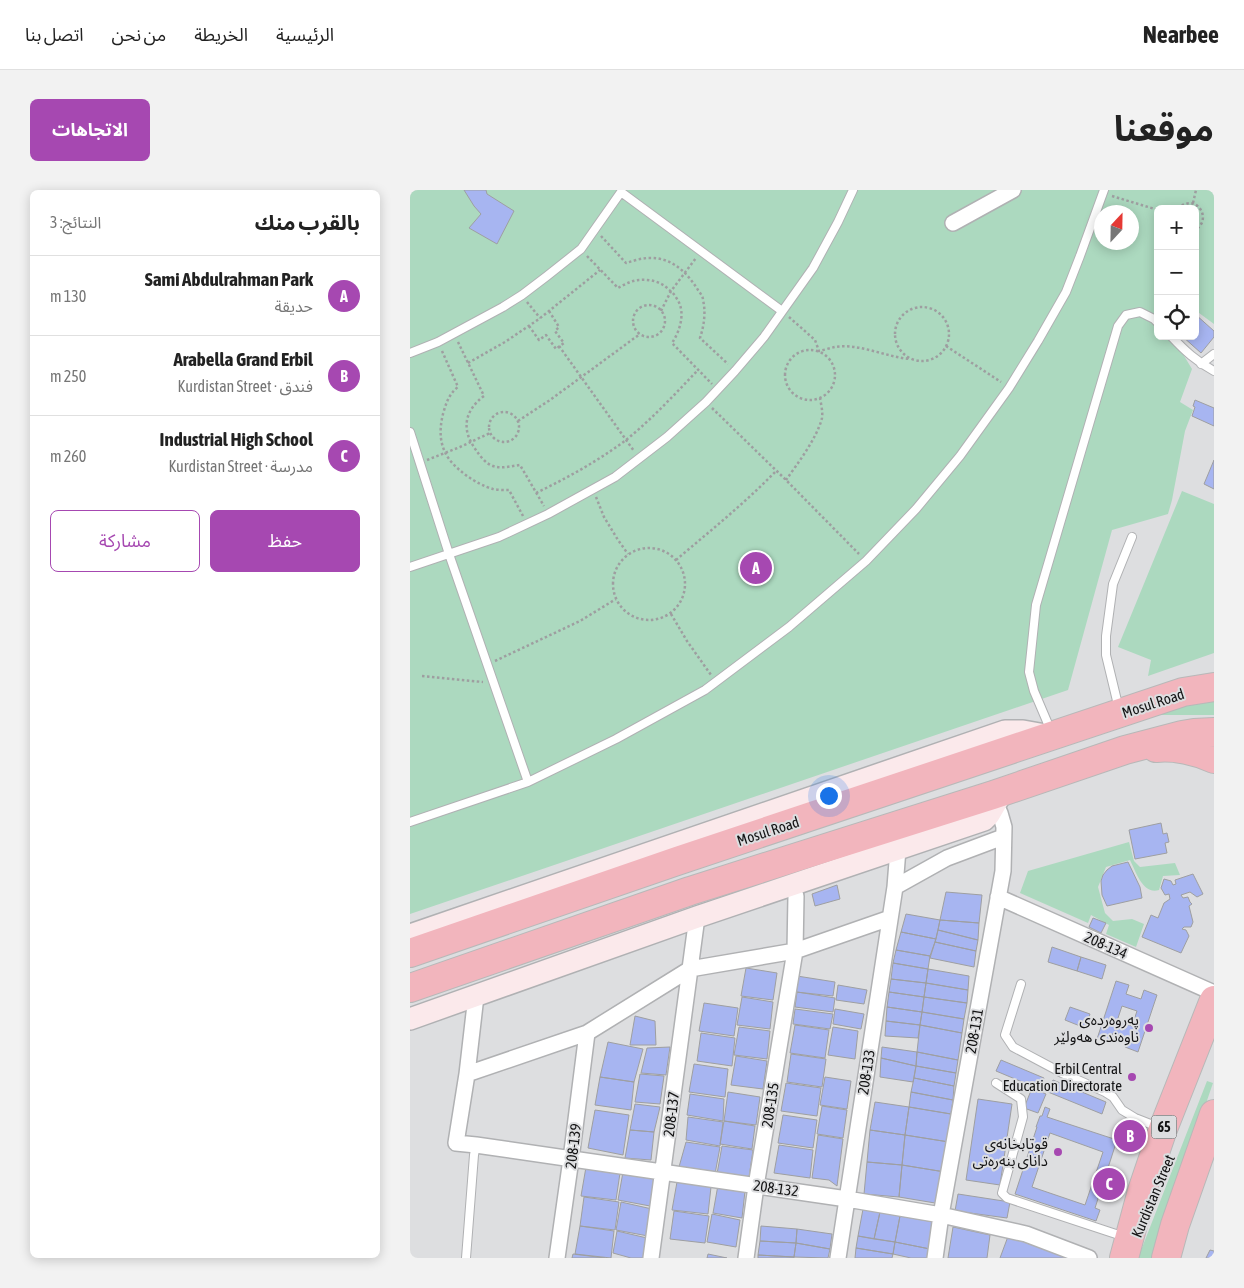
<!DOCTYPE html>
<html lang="ar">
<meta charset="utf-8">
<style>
:root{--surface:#fff;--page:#f2f2f2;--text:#222;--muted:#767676;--line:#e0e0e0;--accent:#a648b1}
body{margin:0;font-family:"Asap Condensed","Noto Sans Arabic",sans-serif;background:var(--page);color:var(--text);direction:rtl}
.controls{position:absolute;right:15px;top:15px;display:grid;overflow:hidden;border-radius:8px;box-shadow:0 2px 12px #0003}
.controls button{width:45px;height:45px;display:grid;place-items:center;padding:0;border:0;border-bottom:1px solid var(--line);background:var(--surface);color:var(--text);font:25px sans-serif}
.compass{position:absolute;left:684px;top:15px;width:45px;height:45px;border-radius:50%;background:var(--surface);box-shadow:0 2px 12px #0003;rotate:22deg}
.you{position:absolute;left:418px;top:605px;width:18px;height:18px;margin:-12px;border:4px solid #fff;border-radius:50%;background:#1a73e8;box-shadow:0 0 0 8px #1a73e833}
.badge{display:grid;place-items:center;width:32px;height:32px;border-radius:50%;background:var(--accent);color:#fff;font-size:16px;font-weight:700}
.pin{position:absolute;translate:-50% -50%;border:2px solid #fff;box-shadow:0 1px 5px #0006}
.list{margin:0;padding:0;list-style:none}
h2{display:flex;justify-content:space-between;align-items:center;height:65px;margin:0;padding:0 20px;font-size:21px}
h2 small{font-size:16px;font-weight:400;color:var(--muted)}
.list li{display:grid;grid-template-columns:32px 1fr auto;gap:15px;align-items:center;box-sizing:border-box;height:80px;padding:0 20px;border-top:1px solid var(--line)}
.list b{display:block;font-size:19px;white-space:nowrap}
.list p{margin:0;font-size:16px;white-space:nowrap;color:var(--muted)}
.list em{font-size:16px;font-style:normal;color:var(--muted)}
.actions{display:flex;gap:10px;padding:15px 20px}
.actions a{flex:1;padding:11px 0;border:1px solid var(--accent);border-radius:8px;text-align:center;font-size:18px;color:var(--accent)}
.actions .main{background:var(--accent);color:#fff}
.icon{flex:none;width:28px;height:28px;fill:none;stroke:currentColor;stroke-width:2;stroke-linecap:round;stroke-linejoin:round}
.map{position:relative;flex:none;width:804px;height:1068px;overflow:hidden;direction:ltr;border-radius:8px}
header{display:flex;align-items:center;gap:30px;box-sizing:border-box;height:70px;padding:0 25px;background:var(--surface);border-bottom:1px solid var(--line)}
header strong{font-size:24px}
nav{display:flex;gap:28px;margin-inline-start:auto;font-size:18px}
.intro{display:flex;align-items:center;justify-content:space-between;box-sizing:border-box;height:120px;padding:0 30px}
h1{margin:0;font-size:35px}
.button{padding:12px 22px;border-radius:8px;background:var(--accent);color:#fff;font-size:18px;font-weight:700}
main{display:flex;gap:30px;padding:0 30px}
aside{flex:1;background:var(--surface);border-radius:8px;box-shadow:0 2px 12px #0003}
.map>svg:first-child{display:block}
</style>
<header>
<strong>Nearbee</strong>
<nav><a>الرئيسية</a><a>الخريطة</a><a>من نحن</a><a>اتصل بنا</a></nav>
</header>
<div class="intro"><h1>موقعنا</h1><a class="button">الاتجاهات</a></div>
<main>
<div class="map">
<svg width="804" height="1068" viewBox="0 0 804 1068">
<rect width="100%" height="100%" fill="#dddee0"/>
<path fill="#acd9bf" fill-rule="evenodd" d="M0,0H804V134L785,120V19H748V146H762L782,179L770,212L783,220L775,241L762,310L758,324L702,340L658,500L0,724ZM692,22H722V52H692Z
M772,301L804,314V463L738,486L741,470L708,457Z
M804,502V525H740Z
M719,652L724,671L730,677L765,673L770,685L753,686L749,700C733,705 726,682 720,670L696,677L688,697L695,723L703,731L722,729L734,734L726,757L696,744L699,735L681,725L678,733L610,703L618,681Z
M797,891L803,893L743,1068H728Z"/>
<path fill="#a7b5f1" stroke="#9e9fa1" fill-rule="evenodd" d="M54,0H76L77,4L104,21L87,54L59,38L71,24L64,16Z
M785,124L804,141V147L791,163L772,146H785Z
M785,210L804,218V236L782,226L785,217L783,216Z
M804,270V299L794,294Z
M751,633L753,644L757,643L759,652L755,653L757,663L725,669L719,640Z
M718,672L730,697L732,708L697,716L692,705L691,691L693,685L697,680L702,676Z
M783,684L793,704L787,707L780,702L771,705L773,708L778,707L780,712L782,714L779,716L783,732L781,737H774L772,739L776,740L779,746L771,763L732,747L741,725L748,728L754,713L760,709L759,704L755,705L751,698L754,689L761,691L763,695L766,694L765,690Z
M427,695L430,709L405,716L402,704Z
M536,702L572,705L569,733L530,730Z
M496,724L530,730L526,749L491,742Z
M683,728L696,733L691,743L679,737Z
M530,730L569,733L568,750L528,740Z
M528,740L568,750L566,761L525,752Z
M491,742L526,749L520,766L486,760Z
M525,752L566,761L564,777L520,768Z
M642,757L671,767L667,781L638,772Z
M486,760L520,766L518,779L483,773Z
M671,767L696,775L692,789L667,781Z
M483,773L518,779L516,793L481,789Z
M336,778L367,783L363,810L331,806Z
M518,779L559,786L558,800L516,793Z
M387,786L425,792L423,806L386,802Z
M481,789L516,793L514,807L479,802Z
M706,791L719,795L716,804L731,809L734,800L747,805L728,862L715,857L718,848L703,843L699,853L687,849ZM712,816L727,821L722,836L707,831Z
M516,793L558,800L557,813L514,807Z
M428,795L457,800L454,814L426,810Z
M387,802L425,808L423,822L385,817Z
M479,802L514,807L512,822L477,817Z
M332,807L363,812L360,839L327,835Z
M514,807L557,813L554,829L512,822Z
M294,813L328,818L324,846L289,841Z
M477,817L512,822L510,835L476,831Z
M660,817L680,824L675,838L655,830Z
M385,819L423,824L420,839L383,834Z
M425,819L454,824L451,839L423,834Z
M512,822L554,829L552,843L510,835Z
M225,826L245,831L246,855H220Z
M476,831L510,835L508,848L475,846Z
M385,835L419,840L415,868L380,863Z
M510,835L552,843L548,870L507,862Z
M329,837L360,841L357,869L324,865Z
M423,837L448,841L445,869L418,865Z
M291,843L325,848L322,876L287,871Z
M198,852L233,859L224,892L190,887Z
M260,857L256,885L231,883L237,858Z
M472,857L507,862L506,876L471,868Z
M507,862L548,870L546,883L506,876Z
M381,864L416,869L412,897L377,892Z
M326,866L357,871L353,899L321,895Z
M471,868L506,876L503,892L470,887Z
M591,870L634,888L629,899L586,881Z
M284,874L318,879L315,907L279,902Z
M506,876L546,883L544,896L504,888Z
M230,884L254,886L250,914L225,912Z
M190,887L224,892L221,920L185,915Z
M415,887L441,891L437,919L410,915Z
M504,888L544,896L543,910L501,902Z
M643,890L696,912L692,924L638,902Z
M376,893L411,898L407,926L371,921Z
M622,898L636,904L628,923L614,918Z
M318,902L350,907L346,935L314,931Z
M501,902L543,910L541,924L499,917Z
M280,904L314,909L313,931L277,925Z
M568,909L602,914L590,995L556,990Z
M465,912L499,917L495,945L460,940Z
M225,914L250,917L244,942L220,940Z
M412,916L437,920L433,948L407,944Z
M499,917L541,924L539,952L495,945Z
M635,917L640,919L637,927L707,950L685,1018L690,1020L686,1031L605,1004L627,937H626L630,926H632ZM640,943L693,962L675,1015L622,997Z
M185,920L219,925L213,965L178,958Z
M373,925L407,930L403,958L368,953Z
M278,927L313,932L310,956L276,950Z
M314,931L345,936L342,959L310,954Z
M220,940L244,942L241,970L215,968Z
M460,940L495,945L492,975L457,972Z
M408,945L433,949L427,996L419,990L402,988Z
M495,945L539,952L535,982L492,975Z
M276,952L310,957L305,984L269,977Z
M369,955L403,960L400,988L364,983Z
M312,956L343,960L339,988L307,984Z
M457,972L492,975L489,1007L454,1004Z
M492,975L535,982L531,1014L489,1007Z
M176,977L210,983L206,1010L171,1006Z
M213,982L244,989L240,1016L208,1010Z
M267,992L301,997L298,1024L262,1020Z
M308,995L335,1001L332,1028L303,1023Z
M548,1004L600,1012L597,1028L545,1021Z
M174,1007L209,1012L205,1040L170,1036Z
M211,1012L242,1019L238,1046L206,1040Z
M453,1019L470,1022L464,1049L448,1046Z
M264,1021L299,1026L295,1053L260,1049Z
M470,1022L490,1026L485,1052L464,1049Z
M302,1024L330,1030L326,1057L297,1052Z
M490,1026L524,1032L520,1059L485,1052Z
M170,1036L204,1041L201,1068L165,1064Z
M351,1036L387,1039L386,1053L350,1051Z
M543,1037L580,1045L577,1068H538Z
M387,1039L422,1044L420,1059L386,1053Z
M207,1041L237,1048L235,1068H221L203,1063Z
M600,1041L679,1068H590Z
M448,1046L485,1052L483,1064L446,1058Z
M350,1051L386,1053L384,1067L348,1065Z
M485,1052L520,1059L518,1068H501L483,1064Z
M386,1053L420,1059L418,1068L384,1067Z
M446,1058L483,1064L482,1068H445Z
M800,1060L804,1061V1068H796Z
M163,1064L195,1068H162Z
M298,1064L317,1068H297Z
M348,1065L384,1067V1068H348Z"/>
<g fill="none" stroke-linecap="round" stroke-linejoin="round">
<g stroke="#b0b1b3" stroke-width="10">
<path id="lane" d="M761,146C775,161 786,171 804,181
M0,163L28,152L93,117L112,105L137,86L171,59L211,2L372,121
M791,174L804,164
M0,242L39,364L118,592
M0,377L89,347L138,324L205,287L257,247L296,212L325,181L354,147L403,78L428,32L443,0
M709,519L696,465V446L703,394L722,347
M641,541L624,501L619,482L626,415L708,136L716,125L730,122L744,129L748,133
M0,632L118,592L206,549L295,500L379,437L456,371L506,319L550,266L599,198L628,151L656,102L670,66L694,0
M611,794L595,845L603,857L652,883L695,902L703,907L712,920L717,923L725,928L748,937
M586,893L611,909L613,927L592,1003L597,1008L715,1047
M56,1068L64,965L66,955"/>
</g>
<g stroke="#b0b1b3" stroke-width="18">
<path id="street" d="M543,33L603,0
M485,697L537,668L593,647
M588,707L804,803
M480,728L385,761L280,779L177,843L57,884L46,953L66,955L437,1009L531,1025L616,1044L679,1068
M57,884L66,806
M147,1068L161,969L177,843
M241,1068L287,727
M336,1068L346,996L385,761L386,706
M428,1068L485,697L488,659
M525,1068L531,1025L593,681L594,637L590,623L586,615"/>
</g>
<g stroke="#b0b1b3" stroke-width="24">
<path id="secondary" d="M0,745L595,541H613L641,546
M0,829L287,727L574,630L579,625L593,601"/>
</g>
<g stroke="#b8b8b8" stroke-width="30">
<path id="highway" d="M746,558C765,556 787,561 804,569
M0,763L267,671L773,502L804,497
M0,798L280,701L583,605L715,560L772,545L784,543L804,542
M714,1068L732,1001L753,939L804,810
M756,1068L765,1035L804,924"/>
</g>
<path stroke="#9e9ea0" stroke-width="2.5" stroke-dasharray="2.5 2.5" stroke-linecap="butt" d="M702,6L748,20
M783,13L786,0
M768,19C785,1 804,29 785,40
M191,46L216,73C223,71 231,68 239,68C261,67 277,82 288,100C290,103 293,106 293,110C296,122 294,136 290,148L318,174
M177,66L208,98C215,94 223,90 230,90C241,89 252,92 259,100C262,102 265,105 267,109C276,122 270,141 262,153L302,194
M117,112L130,128
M223 131a16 16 0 1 1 32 0a16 16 0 1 1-32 0Z
M485 144a27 27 0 1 1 54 0a27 27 0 1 1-54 0Z
M251,121L261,101L286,68
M379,127L405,150L409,161C414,160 420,158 425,157C449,153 476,167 500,169
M119,136L129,150L136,145L146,159L154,153L145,141L149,137L139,121
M48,152L74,206C54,221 51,240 66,260C70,266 76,274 83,276C92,279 101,276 110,275L134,316
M149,156L224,261
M536,156L591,192
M375 185a25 25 0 1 1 50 0a25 25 0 1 1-50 0Z
M32,161L48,197C39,204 36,213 33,224C30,236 29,250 35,262C41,277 67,295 83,299C88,300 94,300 99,300L113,326
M58,173L95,152L129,129L190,80
M302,218L376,290L449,364
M79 237a15 15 0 1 1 30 0a15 15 0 1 1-30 0Z
M108,231L140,210L230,144
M17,270L50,257L80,243
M376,290C388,273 407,248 412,228C413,222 411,214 410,208
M126,303C157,288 188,271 216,250C242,229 265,204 288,180
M186,307L194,327L208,350L218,364
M203 394a36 36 0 1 1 72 0a36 36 0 1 1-72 0Z
M266,370C300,341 335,313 366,281
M261,424L277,451L301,485
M85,471L170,431L206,409
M12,486L73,492"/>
<use href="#lane" stroke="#fff" stroke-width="8"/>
<use href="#street" stroke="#fff" stroke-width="15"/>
<use href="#secondary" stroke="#fbe9eb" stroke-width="21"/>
<use href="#highway" stroke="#f2b5bd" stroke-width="28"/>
</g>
<g fill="#a648b1" stroke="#dddee0" stroke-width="2">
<circle cx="739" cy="838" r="5"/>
<circle cx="722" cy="887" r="5"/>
<circle cx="648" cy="962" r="5"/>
</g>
<g text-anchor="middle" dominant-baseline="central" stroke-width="4" stroke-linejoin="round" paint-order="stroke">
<rect fill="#dddee0" stroke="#505051" stroke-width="1" x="741.5" y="925.5" width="25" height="23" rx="4"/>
<g font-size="14" font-weight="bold" fill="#131314">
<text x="754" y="937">65</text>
</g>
<g font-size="15" fill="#131314" stroke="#dddee0">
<text transform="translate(743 513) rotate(-18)">Mosul Road</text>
<text transform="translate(358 641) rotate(-18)">Mosul Road</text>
<text transform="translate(696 755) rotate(24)">208-134</text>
<text transform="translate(564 841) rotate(-80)">208-131</text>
<text transform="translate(456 882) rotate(-81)">208-133</text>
<text transform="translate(360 915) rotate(-81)">208-135</text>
<text transform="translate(261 924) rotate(-83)">208-137</text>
<text transform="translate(163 956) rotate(-83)">208-139</text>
<text transform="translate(366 998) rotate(8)">208-132</text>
<text transform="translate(743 1006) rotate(-67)">Kurdistan Street</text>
</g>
<g font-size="15" fill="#131314" stroke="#dddee0" text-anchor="end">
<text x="729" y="829">پەروەردەی<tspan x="729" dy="17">ناوەندی هەولێر</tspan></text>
<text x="712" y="878">Erbil Central<tspan x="712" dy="17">Education Directorate</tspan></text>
<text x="638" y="953">قوتابخانەی<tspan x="638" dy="17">دانای بنەرەتی</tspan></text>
</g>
</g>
</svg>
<div class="controls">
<button>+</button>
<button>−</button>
<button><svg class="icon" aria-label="locate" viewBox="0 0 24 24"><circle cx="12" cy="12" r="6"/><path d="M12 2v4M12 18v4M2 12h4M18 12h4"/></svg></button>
</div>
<svg class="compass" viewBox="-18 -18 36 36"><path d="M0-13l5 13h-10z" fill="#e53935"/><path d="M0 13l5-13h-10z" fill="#767676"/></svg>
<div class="you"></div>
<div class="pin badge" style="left:346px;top:378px">A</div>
<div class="pin badge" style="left:720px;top:946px">B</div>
<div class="pin badge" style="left:699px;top:994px">C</div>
</div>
<aside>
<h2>بالقرب منك<small>النتائج: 3</small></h2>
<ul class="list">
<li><span class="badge">A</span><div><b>Sami Abdulrahman Park</b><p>حديقة</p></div><em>130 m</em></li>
<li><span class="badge">B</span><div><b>Arabella Grand Erbil</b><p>فندق · Kurdistan Street</p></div><em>250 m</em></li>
<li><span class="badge">C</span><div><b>Industrial High School</b><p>مدرسة · Kurdistan Street</p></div><em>260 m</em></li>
</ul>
<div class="actions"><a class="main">حفظ</a><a>مشاركة</a></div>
</aside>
</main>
